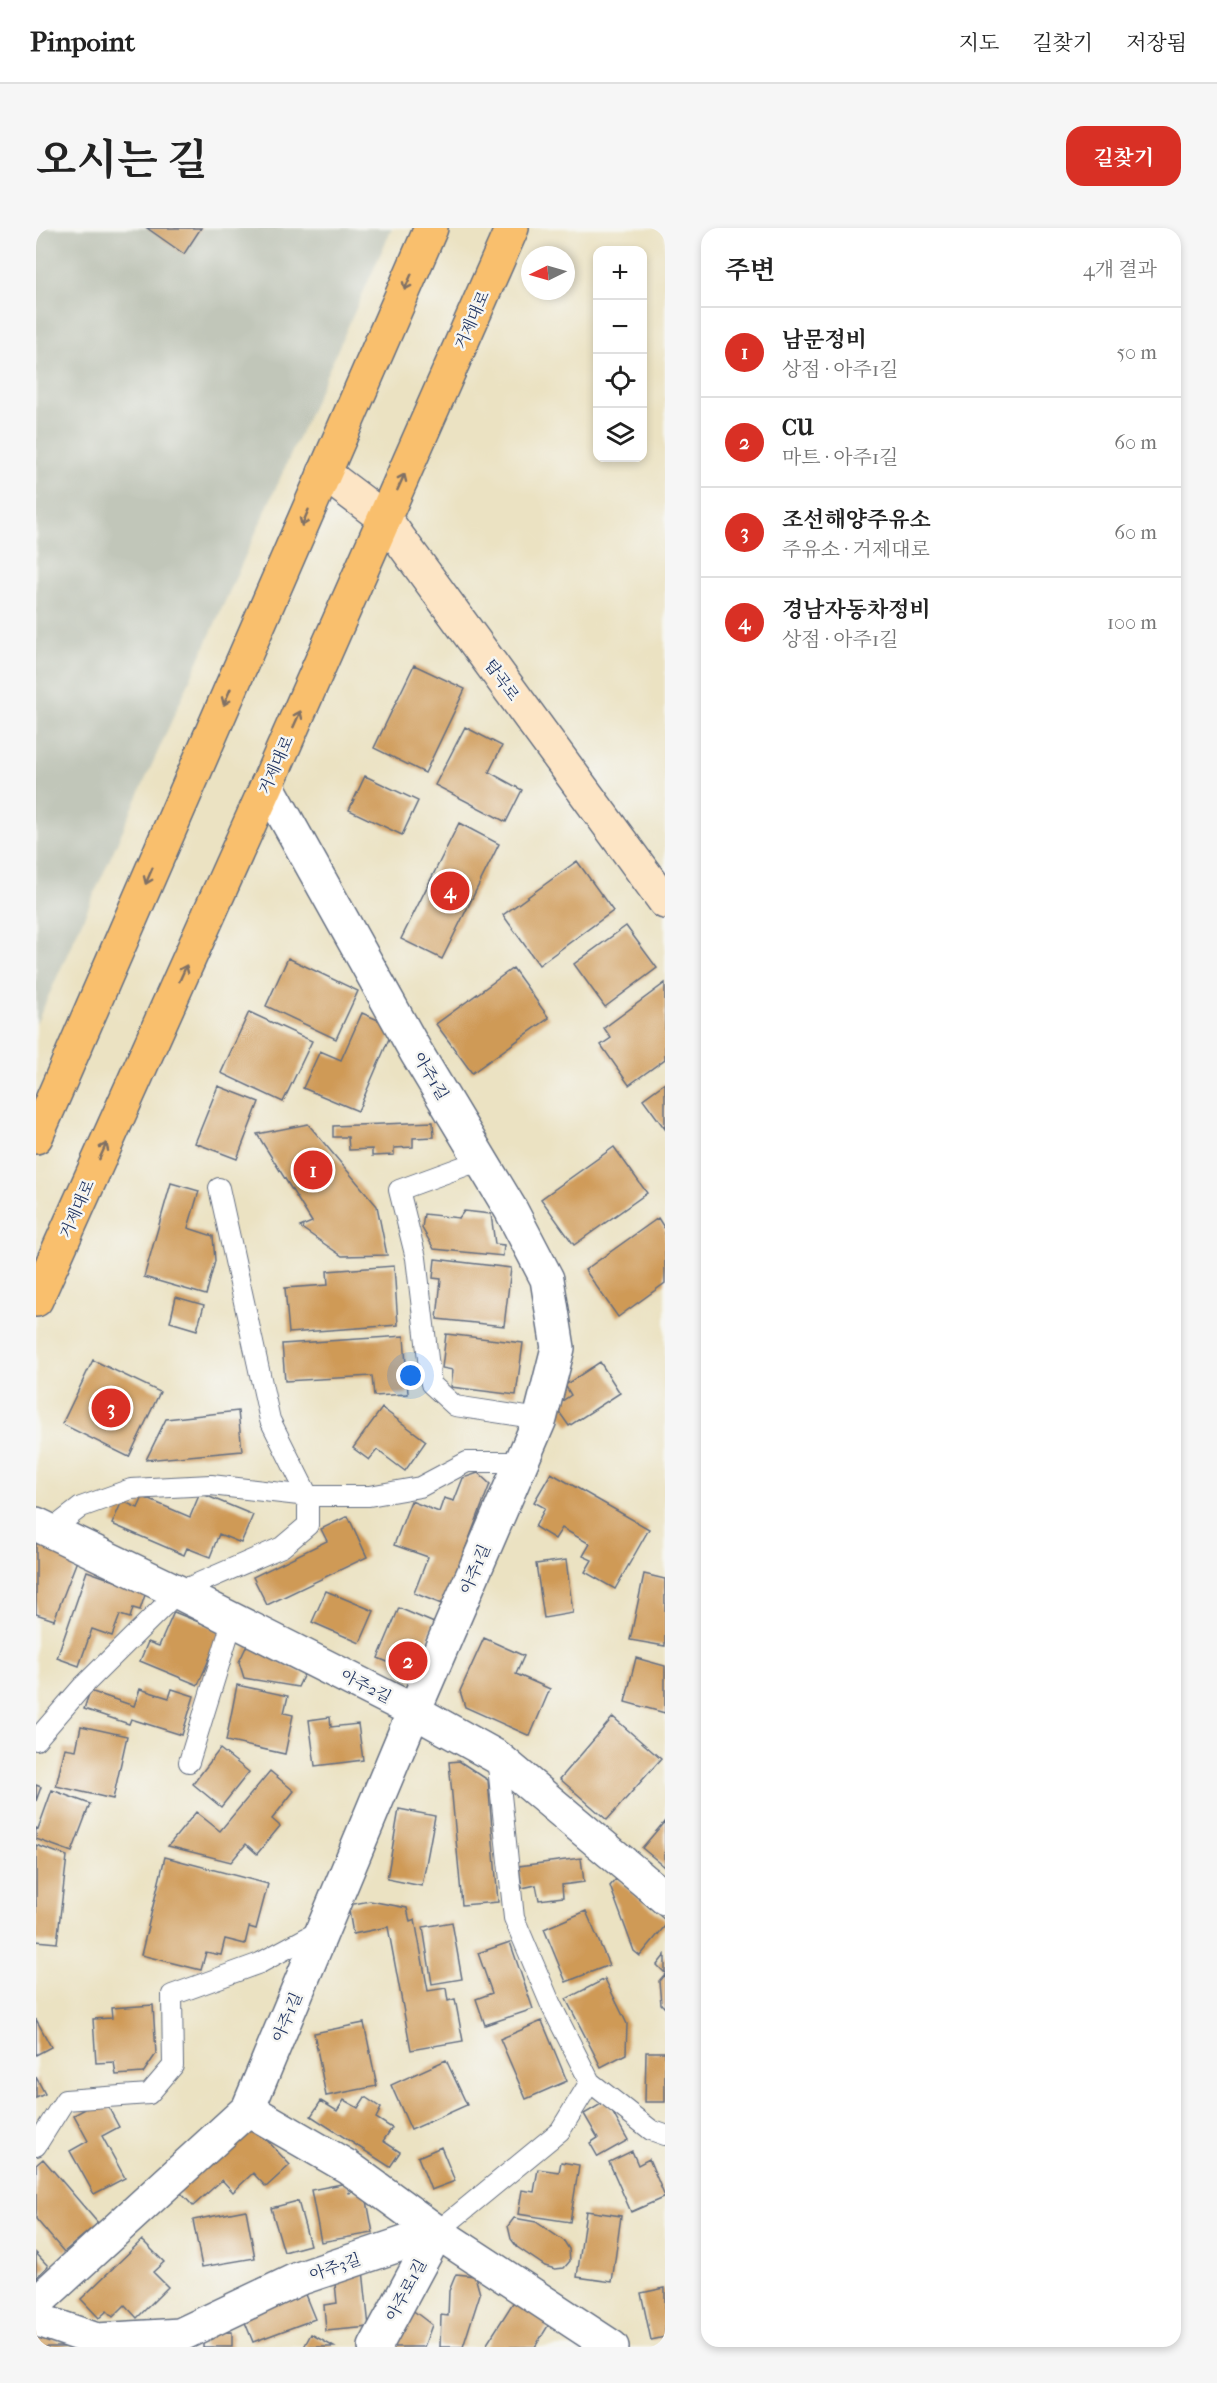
<!DOCTYPE html>
<html lang="ko">
<meta charset="utf-8">
<style>
:root{--surface:#fff;--page:#f6f6f6;--text:#222;--muted:#767676;--line:#e0e0e0;--accent:#d93025}
body{margin:0;font-family:"IM FELL French Canon","Noto Serif KR",serif;background:var(--page);color:var(--text)}
.controls{position:absolute;right:18px;top:18px;display:grid;overflow:hidden;border-radius:12px;box-shadow:0 3px 9px #0003}
.controls button{width:54px;height:54px;display:grid;place-items:center;padding:0;border:0;border-bottom:2px solid var(--line);background:var(--surface);color:var(--text);font:30px sans-serif}
.compass{position:absolute;left:485px;top:18px;width:54px;height:54px;border-radius:50%;background:var(--surface);box-shadow:0 3px 9px #0003;rotate:265deg}
.you{position:absolute;left:375px;top:1148px;width:21px;height:21px;margin:-15px;border:4px solid #fff;border-radius:50%;background:#1a73e8;box-shadow:0 0 0 9px #1a73e833}
.badge{display:grid;place-items:center;width:39px;height:39px;border-radius:50%;background:var(--accent);color:#fff;font-size:20px;font-weight:700}
.pin{position:absolute;translate:-50% -50%;border:3px solid #fff;box-shadow:0 2px 6px #0006}
.list{margin:0;padding:0;list-style:none}
h2{display:flex;justify-content:space-between;align-items:center;height:78px;margin:0;padding:0 24px;font-size:26px}
h2 small{font-size:20px;font-weight:400;color:var(--muted)}
.list li{display:grid;grid-template-columns:39px 1fr auto;gap:18px;align-items:center;box-sizing:border-box;height:90px;padding:0 24px;border-top:2px solid var(--line)}
.list b{display:block;font-size:22px;white-space:nowrap}
.list p{margin:0;font-size:20px;white-space:nowrap;color:var(--muted)}
.list em{font-size:20px;font-style:normal;color:var(--muted)}
.icon{flex:none;width:33px;height:33px;fill:none;stroke:currentColor;stroke-width:2;stroke-linecap:round;stroke-linejoin:round}
.map{position:relative;flex:none;width:629px;height:2119px;overflow:hidden;border-radius:18px}
header{display:flex;align-items:center;gap:36px;box-sizing:border-box;height:84px;padding:0 30px;background:var(--surface);border-bottom:2px solid var(--line)}
header strong{font-size:28px}
nav{display:flex;gap:33px;margin-inline-start:auto;font-size:21px}
.intro{display:flex;align-items:center;justify-content:space-between;box-sizing:border-box;height:144px;padding:0 36px}
h1{margin:0;font-size:42px}
.button{padding:15px 27px;border-radius:18px;background:var(--accent);color:#fff;font-size:21px;font-weight:700}
main{display:flex;gap:36px;padding:0 36px}
aside{flex:1;background:var(--surface);border-radius:18px;box-shadow:0 3px 9px #0003}
.map>svg:first-child{display:block}
</style>
<header>
<strong>Pinpoint</strong>
<nav><a>지도</a><a>길찾기</a><a>저장됨</a></nav>
</header>
<div class="intro"><h1>오시는 길</h1><a class="button">길찾기</a></div>
<main>
<div class="map">
<svg width="629" height="2119" viewBox="0 0 629 2119">
<rect width="100%" height="100%" fill="#f6f6f2"/>
<filter id="ink" filterUnits="userSpaceOnUse"><feTurbulence type="fractalNoise" baseFrequency=".0167" numOctaves="2"/><feDisplacementMap in="SourceGraphic" scale="12" xChannelSelector="R" yChannelSelector="G"/><feConvolveMatrix kernelMatrix="1 2 1 2 8 2 1 2 1" color-interpolation-filters="sRGB"/></filter>
<filter id="wash" filterUnits="userSpaceOnUse"><feTurbulence type="fractalNoise" baseFrequency=".008" numOctaves="4" result="noise"/><feDisplacementMap in="SourceGraphic" scale="24" xChannelSelector="R" yChannelSelector="G"/><feGaussianBlur stdDeviation="1.35" result="paint"/><feColorMatrix in="noise" values="0 0 0 0 0 0 0 0 0 0 0 0 0 0 0 0 0 1.4 0 .05"/><feComposite in="paint" operator="in"/></filter>
<g filter="url(#wash)">
<rect width="100%" height="100%" fill="#ebe2c2"/>
<path fill="#c1c6b9" d="M0,0H356L0,796Z"/>
<g id="blocks">
<path fill="#cf9a56" d="M111,0H165L148,26Z
M378,437L429,461L389,545L338,520Z
M429,499L466,518L453,544L486,562L470,594L399,557Z
M329,548L382,573L366,607L313,582Z
M423,595L463,616L406,731L365,711Z
M541,633L577,683L503,737L467,687Z
M590,698L621,740L569,779L538,736Z
M252,730L322,763L300,811L230,778Z
M477,740L513,790L436,845L400,796Z
M629,755V831L593,857L565,817L575,810L568,800Z
M213,784L276,813L247,874L185,845Z
M326,785L358,799L322,883L267,860L284,823L305,832Z
M629,855V901L607,871Z
M182,858L223,874L201,931L159,915Z
M397,894L398,909L377,910V919L358,920V927L336,928V921L313,922L312,909H297V898Z
M272,896L341,978L351,1027L306,1028L264,999L276,994L221,906Z
M578,919L611,965L538,1017L505,971Z
M135,955L163,963L152,1000L177,1008L179,1033L170,1067L108,1049Z
M428,983L455,986L459,1016L468,1017L467,1028L398,1021L386,1000L388,986L423,990Z
M622,990L629,1001V1055L582,1089L549,1042Z
M399,1031L475,1040L468,1098L401,1091L405,1051L397,1050Z
M358,1038L362,1097L253,1105L249,1060L292,1057L291,1043Z
M140,1069L168,1077L161,1102L134,1094Z
M410,1106L487,1115L480,1167L415,1159L417,1142L406,1140Z
M368,1108L372,1166L338,1168L336,1148L249,1153L246,1116Z
M57,1132L124,1164L93,1229L26,1196Z
M564,1134L584,1165L533,1198L519,1178L535,1167L529,1157Z
M346,1180L390,1213L369,1243L341,1222L333,1232L317,1220Z
M202,1183L206,1223L110,1232L130,1191Z
M442,1245L454,1256L408,1377L378,1365L392,1329L358,1317L375,1273L403,1284L408,1270L418,1273L427,1250Z
M515,1245L613,1301L579,1361L549,1344L556,1332L547,1328L554,1316L526,1300L519,1311L499,1299L509,1280L498,1274Z
M164,1265L217,1287L205,1315L183,1306L174,1329L151,1320L148,1327L76,1296L86,1273L102,1280L107,1269L154,1289Z
M312,1288L331,1329L231,1377L217,1349L291,1313L285,1301Z
M0,1314L42,1330L18,1392L0,1386Z
M530,1332L537,1385L508,1390L500,1336Z
M51,1343L110,1364L104,1382L97,1380L94,1390L84,1387L76,1408L56,1401L43,1438L21,1430Z
M608,1346L629,1351V1418L594,1412Z
M290,1363L338,1383L324,1415L276,1394Z
M363,1380L398,1395L378,1445L342,1430Z
M138,1384L185,1403L162,1457L104,1433L112,1414L123,1418Z
M448,1410L488,1428L480,1446L514,1461L494,1508L429,1479L424,1463Z
M211,1417L268,1446L262,1459L208,1450L203,1434Z
M600,1430L629,1438V1485L589,1474Z
M201,1457L252,1468L248,1485L257,1487L249,1526L190,1513Z
M104,1461L133,1470L136,1461L158,1468L146,1507L95,1491L93,1496L48,1481L54,1463L98,1478Z
M294,1489L295,1499L322,1496L327,1532L279,1538L273,1492Z
M577,1489L625,1531L571,1592L524,1551Z
M45,1498L91,1508L77,1571L20,1558L29,1520L40,1522Z
M184,1521L213,1544L185,1579L157,1556Z
M423,1533L452,1552L462,1674L426,1677L413,1534Z
M234,1543L258,1563L236,1591L244,1598L221,1626L210,1616L195,1634L132,1618L160,1584L184,1603Z
M0,1557L5,1559L0,1573Z
M16,1562L54,1576L36,1624L0,1611V1600L2,1601Z
M363,1581L399,1588L386,1658L351,1651Z
M629,1593V1639L606,1620Z
M0,1617L31,1628L21,1715L0,1713Z
M129,1629L232,1656L220,1701L213,1699L209,1716L189,1711L185,1727L170,1724L165,1742L105,1727Z
M545,1630L548,1654L526,1657L527,1669L503,1672L500,1657L486,1660L483,1638Z
M580,1651L629,1692V1698L604,1728L598,1723L574,1658Z
M334,1673L371,1680L374,1694L379,1692L392,1763L410,1760L412,1773L419,1771L427,1813L375,1822L352,1699L317,1706L312,1677Z
M550,1683L573,1737L530,1754L508,1701Z
M416,1694L426,1751L396,1756L387,1699Z
M474,1714L497,1781L449,1797L440,1771L456,1765L442,1725Z
M629,1727V1745L621,1737Z
M629,1746V1780L625,1776L623,1753Z
M569,1751L591,1796L590,1826L565,1839L530,1771Z
M117,1777L120,1826L107,1845L80,1847L78,1834L60,1835L57,1791L76,1790L75,1780Z
M0,1791L15,1819L0,1827Z
M506,1793L531,1853L490,1871L464,1811Z
M328,1795L341,1858L290,1868L278,1805Z
M610,1824H629V1874H609Z
M410,1832L431,1877L375,1902L355,1857Z
M0,1849L9,1866L0,1870Z
M329,1869L345,1880L340,1890L356,1900L347,1913L364,1924L354,1939L275,1888L285,1873L301,1883L308,1872L322,1880Z
M68,1871L83,1899L66,1908L89,1950L58,1966L34,1923L52,1913L38,1887Z
M570,1873L592,1912L562,1929L554,1915L562,1910L548,1886Z
M214,1894L254,1937L230,1959L217,1945L197,1964L186,1952L157,1978L142,1962Z
M405,1919L419,1953L395,1962L382,1929Z
M596,1923L602,1937L613,1931L629,1969L595,1984L573,1934Z
M7,1931L62,1995L28,2024L0,1991V1937Z
M525,1934L543,1937L534,1994L482,1986L486,1962L498,1964L502,1941L523,1944Z
M311,1955L313,1965L329,1962L337,2005L285,2014L275,1962Z
M262,1973L274,2017L248,2024L235,1980Z
M210,1982L219,2030L166,2039L157,1992Z
M550,1983L585,1988L576,2054L541,2049Z
M478,1990L500,1994L528,2013L533,2021L534,2033L528,2040L519,2041L509,2038L481,2019L475,2011L472,1998Z
M106,2012L128,2034L117,2044L132,2059L101,2090L89,2077L77,2089L71,2083L63,2090L45,2071Z
M0,2025L12,2038L0,2050Z
M327,2042L333,2099L290,2103L288,2077L301,2075L298,2045Z
M420,2046L439,2048L444,2066L427,2119H404L405,2087L412,2088L413,2063Z
M629,2060V2109L615,2112L605,2065Z
M268,2064L279,2091L217,2114L206,2087Z
M480,2070L515,2093L499,2119H449Z
M375,2081L396,2097L388,2119H354Z
M0,2103L34,2119H0Z
M196,2104V2119H167V2105Z
M275,2106L298,2119H268Z"/>
</g>
</g>
<g filter="url(#ink)">
<use href="#blocks" fill-opacity="0" stroke="#646e81" stroke-width="1.5"/>
<g fill="none" stroke-linecap="round" stroke-linejoin="round">
<g stroke="#646e81" stroke-width="22">
<path id="lane" d="M445,932L363,962L380,1030L395,1156L419,1178L504,1191
M14,1303L45,1279L95,1261L175,1257L272,1268H333L384,1259L431,1234H485
M0,1512L46,1459L142,1364L246,1319L272,1297V1268L234,1192L183,960
M461,1529L478,1690L515,1777L554,1854L615,1902L629,1907
M153,1534L197,1391
M0,1918L29,1872L113,1866L137,1838L136,1767L224,1735L287,1701
M401,2004L524,1903L554,1854"/>
</g>
<g stroke="#646e81" stroke-width="36">
<path id="street" d="M0,1296L142,1364L378,1483L461,1529L629,1670
M212,1881L312,1939L401,2004L339,2119
M0,2075L212,1881L378,1483L504,1191L522,1120L511,1051L475,982L380,824L231,557
M0,2091L61,2112L144,2107L262,2051L401,2004L576,2119"/>
</g>
<g stroke="#646e81" stroke-width="36">
<path id="secondary" d="M288,245L349,291L629,674"/>
</g>
<g stroke="#646e81" stroke-width="36">
<path id="highway" d="M0,909L395,0
M0,1072L231,557L476,0"/>
</g>
<use href="#lane" stroke="#fff" stroke-width="20"/>
<use href="#street" stroke="#fff" stroke-width="33"/>
<use href="#secondary" stroke="#fde5c5" stroke-width="33"/>
<use href="#highway" stroke="#f9bf6d" stroke-width="33"/>
</g>
<defs><path id="oneway-shaft" d="M-6 0H5M1.5-3L5.5 0L1.5 3" fill="none" stroke-width="1.6" stroke-linecap="round" stroke-linejoin="round" transform="scale(1.5)"/></defs>
<g stroke="#7f7065">
<use href="#oneway-shaft" transform="translate(372 54) rotate(114)"/>
<use href="#oneway-shaft" transform="translate(365 254) rotate(-66)"/>
<use href="#oneway-shaft" transform="translate(269 290) rotate(113)"/>
<use href="#oneway-shaft" transform="translate(191 469) rotate(113)"/>
<use href="#oneway-shaft" transform="translate(261 491) rotate(-66)"/>
<use href="#oneway-shaft" transform="translate(113 648) rotate(113)"/>
<use href="#oneway-shaft" transform="translate(147 745) rotate(-66)"/>
<use href="#oneway-shaft" transform="translate(67 923) rotate(-66)"/>
</g>
</g>
<g text-anchor="middle" dominant-baseline="central" stroke-width="5" stroke-linejoin="round" paint-order="stroke">
<g font-size="16" fill="#1b2f5e" stroke="#f6f6f2">
<text transform="translate(436 92) rotate(-66)">거제대로</text>
<text transform="translate(466 452) rotate(54)">탑곡로</text>
<text transform="translate(240 537) rotate(-66)">거제대로</text>
<text transform="translate(395 848) rotate(59)">아주1길</text>
<text transform="translate(41 981) rotate(-66)">거제대로</text>
<text transform="translate(439 1341) rotate(-67)">아주1길</text>
<text transform="translate(330 1458) rotate(27)">아주2길</text>
<text transform="translate(251 1789) rotate(-67)">아주1길</text>
<text transform="translate(299 2039) rotate(-19)">아주3길</text>
<text transform="translate(370 2062) rotate(-62)">아주로1길</text>
</g>
</g>
</svg>
<div class="controls">
<button>+</button>
<button>−</button>
<button><svg class="icon" aria-label="locate" viewBox="0 0 24 24"><circle cx="12" cy="12" r="6"/><path d="M12 2v4M12 18v4M2 12h4M18 12h4"/></svg></button>
<button><svg class="icon" aria-label="layers" viewBox="0 0 24 24"><path d="M12 4l9 5-9 5-9-5zM3 14l9 5 9-5"/></svg></button>
</div>
<svg class="compass" viewBox="-18 -18 36 36"><path d="M0-13l5 13h-10z" fill="#e53935"/><path d="M0 13l5-13h-10z" fill="#767676"/></svg>
<div class="you"></div>
<div class="pin badge" style="left:277px;top:942px">1</div>
<div class="pin badge" style="left:372px;top:1433px">2</div>
<div class="pin badge" style="left:75px;top:1180px">3</div>
<div class="pin badge" style="left:414px;top:663px">4</div>
</div>
<aside>
<h2>주변<small>4개 결과</small></h2>
<ul class="list">
<li><span class="badge">1</span><div><b>남문정비</b><p>상점 · 아주1길</p></div><em>50 m</em></li>
<li><span class="badge">2</span><div><b>CU</b><p>마트 · 아주1길</p></div><em>60 m</em></li>
<li><span class="badge">3</span><div><b>조선해양주유소</b><p>주유소 · 거제대로</p></div><em>60 m</em></li>
<li><span class="badge">4</span><div><b>경남자동차정비</b><p>상점 · 아주1길</p></div><em>100 m</em></li>
</ul>
</aside>
</main>
